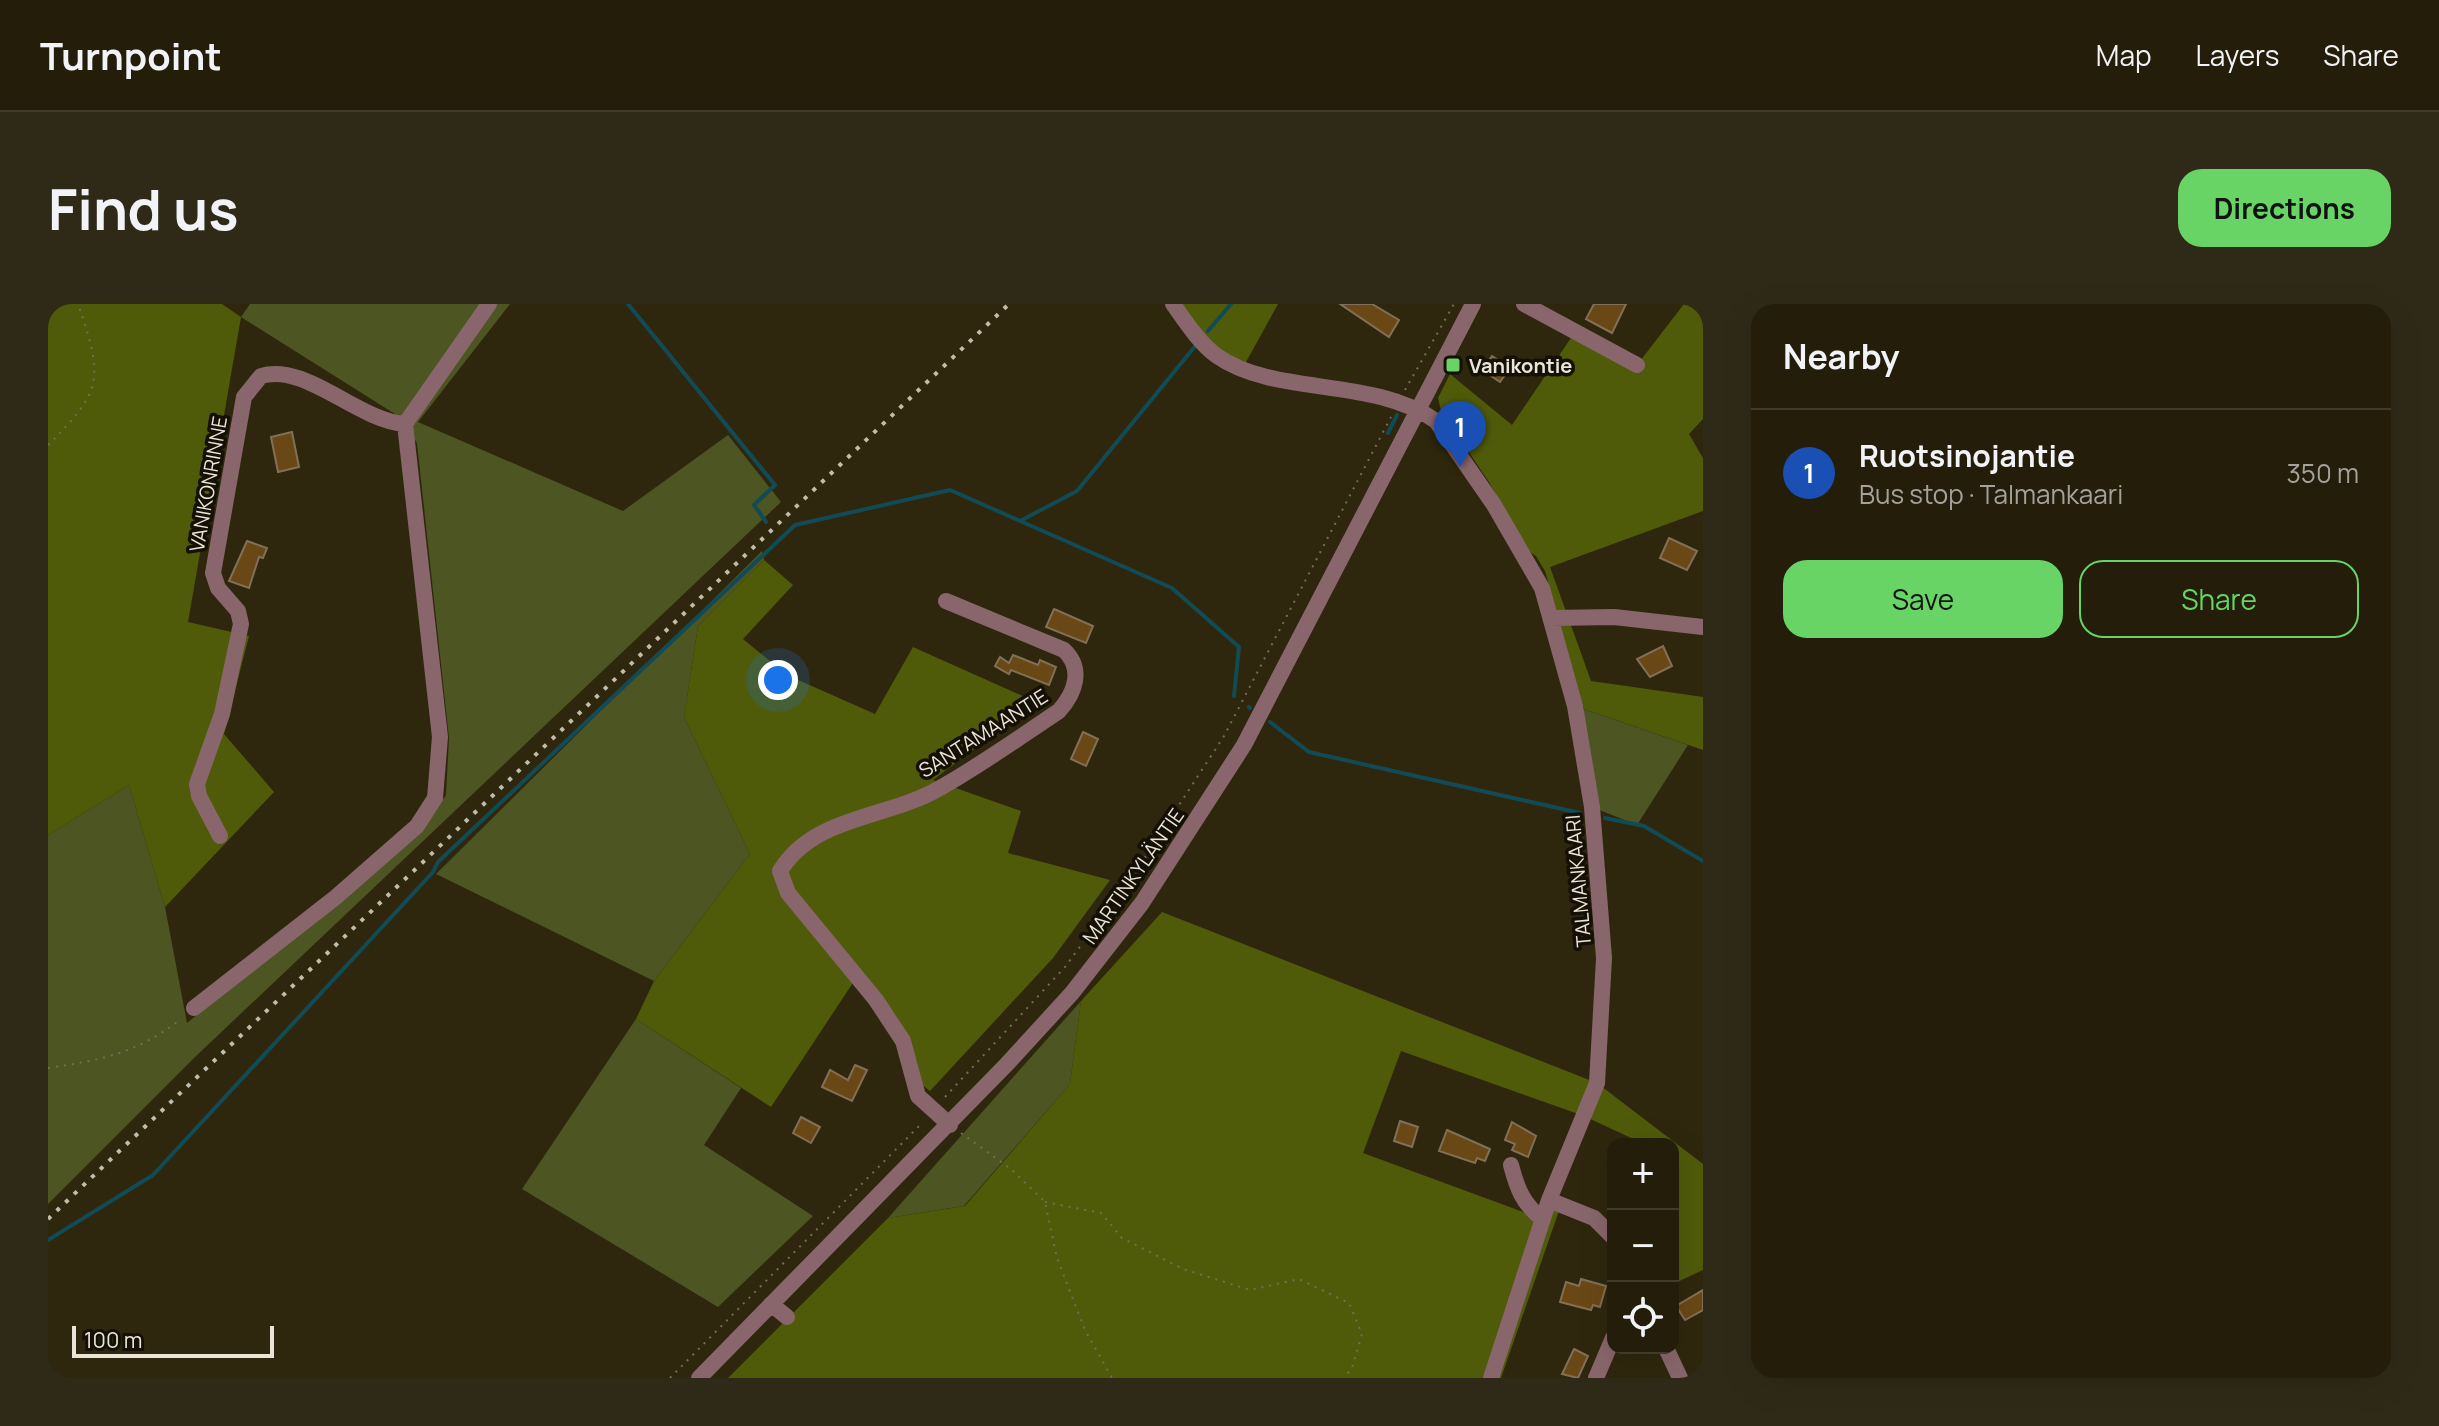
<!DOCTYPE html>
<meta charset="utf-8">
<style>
:root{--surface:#231d0a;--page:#2f2a18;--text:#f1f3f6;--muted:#a3a29c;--line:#403b2b;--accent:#68d465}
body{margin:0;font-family:Manrope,sans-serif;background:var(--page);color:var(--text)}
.controls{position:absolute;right:24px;bottom:24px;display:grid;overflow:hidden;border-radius:16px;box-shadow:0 8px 32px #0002}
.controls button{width:72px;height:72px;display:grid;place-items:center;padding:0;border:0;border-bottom:2px solid var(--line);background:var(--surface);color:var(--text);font:40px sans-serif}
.scale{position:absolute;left:24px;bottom:20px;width:202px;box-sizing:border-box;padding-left:8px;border:4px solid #eae5d6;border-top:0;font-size:22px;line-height:28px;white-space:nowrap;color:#eae5d6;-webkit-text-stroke:6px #141006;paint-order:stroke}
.you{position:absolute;left:730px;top:376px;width:28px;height:28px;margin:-20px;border:6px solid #fff;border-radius:50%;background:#1a73e8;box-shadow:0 0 0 12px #1a73e833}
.badge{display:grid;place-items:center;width:52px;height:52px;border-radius:50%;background:var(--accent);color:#fff;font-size:26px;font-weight:700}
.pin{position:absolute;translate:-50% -66px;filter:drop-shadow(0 2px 4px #0008)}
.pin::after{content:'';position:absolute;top:42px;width:28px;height:24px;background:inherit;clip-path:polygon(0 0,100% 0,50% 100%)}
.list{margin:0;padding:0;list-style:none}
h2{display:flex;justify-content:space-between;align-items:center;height:104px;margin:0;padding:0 32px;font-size:34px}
h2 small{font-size:26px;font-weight:400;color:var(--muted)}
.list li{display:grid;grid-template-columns:52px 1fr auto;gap:24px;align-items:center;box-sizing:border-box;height:128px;padding:0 32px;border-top:2px solid var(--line)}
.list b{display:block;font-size:30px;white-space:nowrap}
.list p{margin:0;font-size:26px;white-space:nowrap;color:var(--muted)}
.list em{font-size:26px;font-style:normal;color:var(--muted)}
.actions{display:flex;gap:16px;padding:24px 32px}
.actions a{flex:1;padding:18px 0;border:2px solid var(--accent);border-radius:24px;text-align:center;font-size:28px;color:var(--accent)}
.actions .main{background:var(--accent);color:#111}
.icon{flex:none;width:44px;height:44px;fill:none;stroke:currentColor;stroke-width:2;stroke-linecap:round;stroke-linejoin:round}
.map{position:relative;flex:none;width:1655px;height:1074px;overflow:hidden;border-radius:24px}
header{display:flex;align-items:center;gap:48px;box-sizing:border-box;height:112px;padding:0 40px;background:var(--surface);border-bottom:2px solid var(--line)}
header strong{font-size:38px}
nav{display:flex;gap:44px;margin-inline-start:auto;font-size:28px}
.intro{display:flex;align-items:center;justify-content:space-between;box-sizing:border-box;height:192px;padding:0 48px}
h1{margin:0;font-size:56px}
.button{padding:20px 36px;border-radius:24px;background:var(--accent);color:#111;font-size:28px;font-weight:700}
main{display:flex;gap:48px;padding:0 48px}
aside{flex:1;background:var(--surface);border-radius:24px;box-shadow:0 8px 32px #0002}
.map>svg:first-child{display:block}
</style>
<header>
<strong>Turnpoint</strong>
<nav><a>Map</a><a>Layers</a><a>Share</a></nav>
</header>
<div class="intro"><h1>Find us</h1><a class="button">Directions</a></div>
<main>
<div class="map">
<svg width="1655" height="1074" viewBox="0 0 1655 1074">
<rect width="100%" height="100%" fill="#2f270d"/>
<path fill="#4d5523" d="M202,0H462L370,118L575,207L680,131L733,198L146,754L0,900V531L81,481L117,603L139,719L373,528L398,491L401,434L369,139L347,110L193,13Z
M714,247L716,256L650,322L636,413L702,550L606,677L388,570Z
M1527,402L1640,441L1589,521L1544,503Z
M1033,697L1022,780L916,902L840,914Z
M588,715L693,784L656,841L765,912L670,1003L474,885Z"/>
<path fill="#505b0a" d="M0,0H174L193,13L140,318L201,332L176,430L226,488L117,603L81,481L0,531Z
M1127,0H1230L1198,58L1201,66L1169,52Z
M1636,0H1655V115L1641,130L1655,154V207L1502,263L1543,377L1655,393V446L1536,405L1497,267L1488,252L1479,246L1441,178L1393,107L1390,94L1402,70L1464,121L1527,28L1589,61Z
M716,256L745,281L695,335L739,371L827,410L865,343L988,398L885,476L973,507L960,549L1062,576L1005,654L882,787L873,780L812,668L723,803L588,715L606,677L702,550L636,413L650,322Z
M1114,608L1549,779L1655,860V966L1625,980V866L1629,856L1625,853V840H1596L1536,812L1353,747L1315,849L1494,915L1513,901L1453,1074H680L840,914L917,902L1022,780L1033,697Z"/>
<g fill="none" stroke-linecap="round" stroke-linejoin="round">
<path stroke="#114b55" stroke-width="4" d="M580,0L727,181L706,201L718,218
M1160,27L1183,0
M1340,129L1349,111
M972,217L1029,187L1148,41
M1201,403L1202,404
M1222,418L1261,448L1532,509
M1557,514L1596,522L1655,557
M0,936L105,871L385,568L390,558L747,221L902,186L1124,284L1191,343L1186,392"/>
</g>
<path fill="#6a4816" stroke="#826f58" stroke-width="2" d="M1292,0H1324L1351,16L1341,33Z
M1546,0H1578L1564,29L1538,15Z
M1444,52L1462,64L1452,78L1434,66Z
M244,128L251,163L230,168L223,133Z
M1621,234L1649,247L1639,266L1612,254Z
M199,237L219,244L215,254L211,253L201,284L181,277Z
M1006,305L1045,322L1038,339L998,323Z
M1615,342L1624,362L1602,373L1589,355Z
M965,351L990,361L992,356L1008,363L1001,381L963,366L961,370L947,362L952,353L961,359Z
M1035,428L1050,435L1038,462L1023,455Z
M807,761L819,766L804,797L774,783L782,766L800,776Z
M753,813L772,823L763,839L745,829Z
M1352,817L1370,823L1364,843L1346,837Z
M1464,818L1488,832L1480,853L1464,846L1467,840L1457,836Z
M1399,826L1442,845L1437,857L1429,854L1427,859L1391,847Z
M1533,975L1558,982L1552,1003L1545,1001L1543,1006L1512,998L1518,978L1531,982Z
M1655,986V1006L1637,1016L1628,1002Z
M1526,1045L1540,1052L1530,1074L1514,1070Z"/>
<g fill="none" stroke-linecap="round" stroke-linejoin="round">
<path stroke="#746d57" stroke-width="2" stroke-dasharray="2 6" stroke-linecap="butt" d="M1357,86L1406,0
M0,141C56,86 55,73 30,0
M0,764C54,756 89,749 133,715
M897,793L1017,663L1092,561L1176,432L1343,113
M913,829L963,865L997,898L1009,954L1037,1026L1064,1074
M997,898L1053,909L1074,934L1135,965L1202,986L1251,975L1301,999L1314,1030L1304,1064L1296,1074
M622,1074L874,819"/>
<path stroke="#88666c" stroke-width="16" d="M1125,0C1137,17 1152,40 1169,52C1228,93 1324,72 1388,117L1446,201L1494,284L1527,402L1544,503L1556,654L1549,779L1501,896L1443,1074
M1476,0L1589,61
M357,120L441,0
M898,297L1016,346C1036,365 1027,389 1011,407C972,433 933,461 892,484C839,515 767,511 732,567L740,589L828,696L855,737L870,792L902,821
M1503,314L1566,313L1655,323
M172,532L151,492L149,480L174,410L193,320L190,307L170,284L165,269L196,93L213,72C257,58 310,117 357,120
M146,704L288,593L369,522L387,494L392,433L357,120
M1463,861C1469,884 1475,901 1495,915
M1501,896L1546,914L1565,933
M723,1000L739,1013
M1618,1044L1632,1074
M651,1074L959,760L1024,689L1094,599L1196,441L1425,0
M1548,1074L1565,1034"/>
<path stroke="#c2bcab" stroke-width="4" stroke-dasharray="4 8" stroke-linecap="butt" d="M0,915L961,0"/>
</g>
<rect fill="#68d465" stroke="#141006" stroke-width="3" x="1397" y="53" width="16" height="16" rx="4"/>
<g text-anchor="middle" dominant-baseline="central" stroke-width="7" stroke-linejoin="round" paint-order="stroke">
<g font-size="20" font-weight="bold" fill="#eae5d6" stroke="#141006" text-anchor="start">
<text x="1421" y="61">Vanikontie</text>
</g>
<g font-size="20" fill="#eae5d6" stroke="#141006">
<text transform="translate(160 180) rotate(-80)">VANIKONRINNE</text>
<text transform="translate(935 429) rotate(-32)">SANTAMAANTIE</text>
<text transform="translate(1085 572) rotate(-55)">MARTINKYLÄNTIE</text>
<text transform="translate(1530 577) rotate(-95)">TALMANKAARI</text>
</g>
</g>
</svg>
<div class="controls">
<button>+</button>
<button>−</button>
<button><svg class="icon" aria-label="locate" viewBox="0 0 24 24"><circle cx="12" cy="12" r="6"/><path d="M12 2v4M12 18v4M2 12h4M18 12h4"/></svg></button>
</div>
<div class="scale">100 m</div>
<div class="you"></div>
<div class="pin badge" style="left:1412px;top:163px;background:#1a4fb4">1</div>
</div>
<aside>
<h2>Nearby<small></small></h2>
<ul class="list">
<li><span class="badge" style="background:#1a4fb4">1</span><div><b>Ruotsinojantie</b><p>Bus stop · Talmankaari</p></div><em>350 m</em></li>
</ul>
<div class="actions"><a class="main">Save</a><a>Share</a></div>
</aside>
</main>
